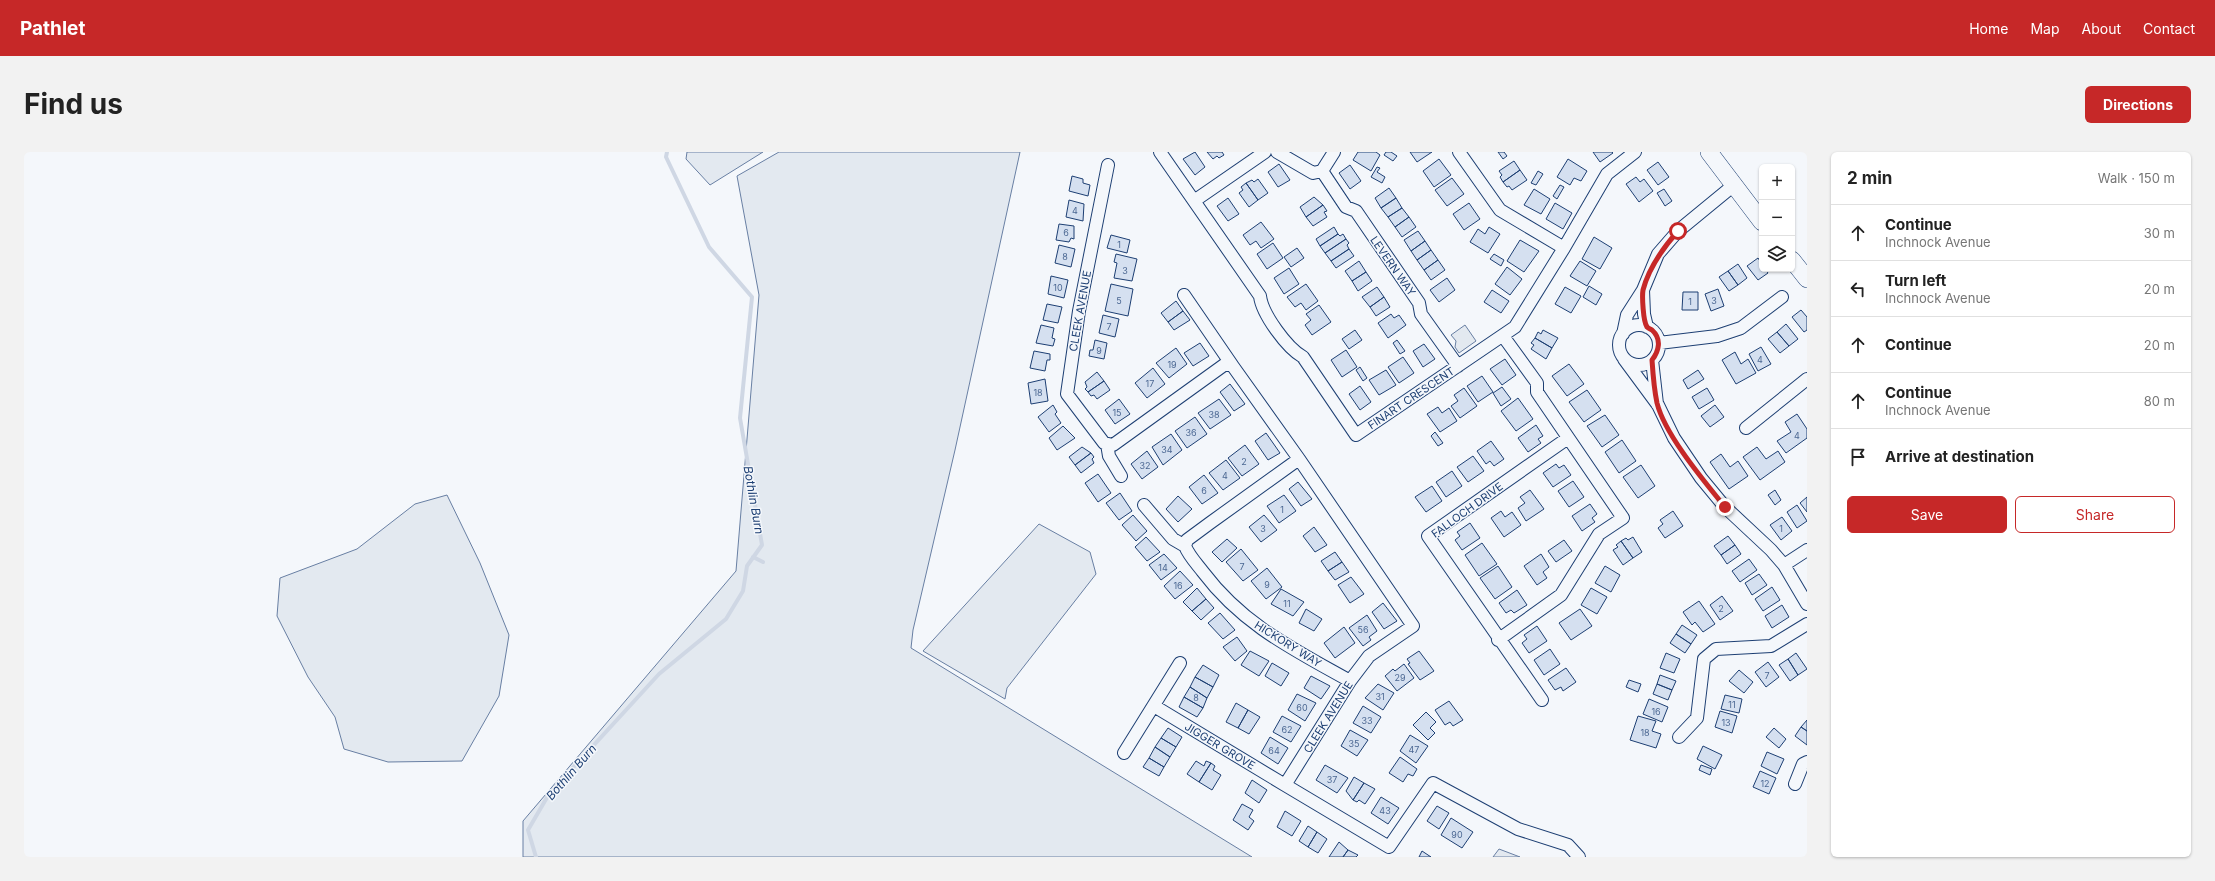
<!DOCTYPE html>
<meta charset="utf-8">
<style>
:root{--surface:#fff;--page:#f2f2f2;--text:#222;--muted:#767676;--line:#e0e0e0;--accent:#c62828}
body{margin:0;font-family:Inter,sans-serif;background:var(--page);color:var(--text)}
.controls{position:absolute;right:12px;top:12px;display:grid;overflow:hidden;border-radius:6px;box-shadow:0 1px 3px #0004}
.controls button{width:36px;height:36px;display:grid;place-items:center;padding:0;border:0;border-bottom:1px solid var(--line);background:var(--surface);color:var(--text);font:20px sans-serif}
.stop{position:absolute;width:12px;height:12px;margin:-9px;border:3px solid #c62828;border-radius:50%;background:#fff}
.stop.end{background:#c62828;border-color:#fff;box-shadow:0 1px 4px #0008}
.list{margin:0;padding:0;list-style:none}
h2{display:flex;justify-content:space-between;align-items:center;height:52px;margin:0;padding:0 16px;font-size:17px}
h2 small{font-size:13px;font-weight:400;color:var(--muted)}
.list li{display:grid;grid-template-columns:26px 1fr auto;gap:12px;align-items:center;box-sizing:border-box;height:56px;padding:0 16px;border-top:1px solid var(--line)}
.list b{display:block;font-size:15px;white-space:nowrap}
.list p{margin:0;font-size:13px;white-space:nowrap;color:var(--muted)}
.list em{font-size:13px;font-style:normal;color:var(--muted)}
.actions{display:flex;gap:8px;padding:12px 16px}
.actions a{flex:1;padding:9px 0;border:1px solid var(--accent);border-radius:6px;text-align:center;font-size:14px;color:var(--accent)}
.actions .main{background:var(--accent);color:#fff}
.icon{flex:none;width:22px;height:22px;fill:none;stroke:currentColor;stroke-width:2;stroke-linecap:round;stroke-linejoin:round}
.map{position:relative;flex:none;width:1783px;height:705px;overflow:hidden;border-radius:6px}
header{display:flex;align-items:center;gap:24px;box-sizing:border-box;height:56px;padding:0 20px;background:var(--accent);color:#fff}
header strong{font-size:19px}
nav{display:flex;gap:22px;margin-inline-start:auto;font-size:14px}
.intro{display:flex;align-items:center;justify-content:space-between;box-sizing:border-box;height:96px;padding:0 24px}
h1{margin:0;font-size:28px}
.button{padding:10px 18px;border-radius:6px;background:var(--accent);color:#fff;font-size:14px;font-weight:700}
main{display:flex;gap:24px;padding:0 24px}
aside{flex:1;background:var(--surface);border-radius:6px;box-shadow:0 1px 3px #0004}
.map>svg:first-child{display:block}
</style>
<header>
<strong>Pathlet</strong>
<nav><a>Home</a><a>Map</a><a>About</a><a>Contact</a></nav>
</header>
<div class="intro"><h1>Find us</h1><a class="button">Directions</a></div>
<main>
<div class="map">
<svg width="1783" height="705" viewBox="0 0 1783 705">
<rect width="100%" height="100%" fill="#f4f7fb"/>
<path fill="#e3e9f0" stroke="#687fa3" d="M663,0H739L686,33L662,7Z
M755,0H996L931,298L889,478L887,496L1228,705H499V669L712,419L735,143L713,24Z
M1441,173L1452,189L1435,201L1431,195L1432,189L1427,183Z
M423,343L456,411L485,483L475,544L438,609L364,610L320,597L311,565L284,525L253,464L256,426L333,397L391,352Z
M1015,372L1066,400L1072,422L983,536L981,547L899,499Z
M1475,697L1496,705H1469Z"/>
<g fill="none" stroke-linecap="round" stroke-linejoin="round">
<path stroke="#cfd7e4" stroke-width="4" d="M729,405L739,410
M512,705L504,678L525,642L635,522L702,467L719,439L723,414L738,393L716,266L728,145L685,95L642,5L643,0"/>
</g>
<path fill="#d5e0f0" stroke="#1d3f73" d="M1171,0L1181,15L1171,23L1159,7Z
M1183,0H1198L1200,3L1195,6L1193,4L1189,7Z
M1334,0H1352L1356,3L1347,19L1329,8Z
M1362,0H1367L1373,4L1369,9L1360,3Z
M1386,0H1408L1393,10Z
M1474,0H1480L1483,4L1479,7Z
M1569,0H1588L1589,1L1576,10Z
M1415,7L1427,23L1410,35L1399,19Z
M1544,7L1563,19L1557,29L1550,26L1546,33L1533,25Z
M1490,9L1496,18L1479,30L1476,25L1478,23L1475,19Z
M1634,10L1645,25L1634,33L1623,18Z
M1255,12L1266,28L1254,35L1244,20Z
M1326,13L1337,29L1326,37L1315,21Z
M1353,15L1356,16L1353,20L1361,25L1358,31L1347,25Z
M1496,18L1503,28L1488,38L1485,34L1483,35L1479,30Z
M1514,19L1519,22L1512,33L1507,31Z
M1048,24L1059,27V31L1066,33L1064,44L1045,39Z
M1612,25L1616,30L1620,27L1629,39L1615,50L1602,32Z
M1428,26L1440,42L1423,54L1411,38Z
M1234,27L1244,41L1234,48L1222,31L1228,28L1230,30Z
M1222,31L1234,48L1225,55L1215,41L1219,38L1217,35Z
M1536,33L1540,35L1533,47L1529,44Z
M1365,36L1372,46L1357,56L1351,46Z
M1510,37L1526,47L1517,62L1500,53Z
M1640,37L1648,49L1641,54L1633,41Z
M1290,45L1299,53L1282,65L1276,55Z
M1204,46L1215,62L1204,69L1193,54Z
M1372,46L1378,56L1364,65L1357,56Z
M1045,48L1060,52L1059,69L1042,65Z
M1445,51L1456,67L1440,78L1429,62Z
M1531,51L1548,61L1539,77L1522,67Z
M1299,53L1303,59L1300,60L1303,65L1289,74L1282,65Z
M1378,56L1385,65L1371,75L1364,65Z
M1385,65L1392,75L1378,85L1371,75Z
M1237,70L1250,87L1237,96L1232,89L1226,93L1219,83Z
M1035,72L1050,74V87L1047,86L1045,90L1032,88Z
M1310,75L1314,82L1296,94L1292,87Z
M1465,75L1476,82L1464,101L1446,90L1454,77L1461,82Z
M1394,79L1401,89L1387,99L1380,88Z
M1314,82L1316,84L1319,82L1322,87L1301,101L1296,94Z
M1087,83L1106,88L1103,101L1083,96Z
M1570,85L1588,96L1576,117L1558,107Z
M1322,87L1325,91L1323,93L1325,97L1307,109L1301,101Z
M1496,88L1515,99L1500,120L1483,109Z
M1401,89L1407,98L1393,108L1387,99Z
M1249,91L1259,106L1243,117L1233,102Z
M1035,93L1051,97L1047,115L1031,111Z
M1273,96L1280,106L1267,115L1260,105Z
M1325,97L1330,104L1312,116L1307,109Z
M1407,98L1414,108L1400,118L1393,108Z
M1092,102L1113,107L1108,129L1090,126L1093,111L1090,110Z
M1470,102L1480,108L1477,114L1466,107Z
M1734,106L1738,112V117H1741L1744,121L1734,128L1723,114Z
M1414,108L1421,118L1407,128L1400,118Z
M1335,109L1342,120L1328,129L1321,119Z
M1556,109L1572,119L1563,134L1546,124Z
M1714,112L1723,126L1714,133L1704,119Z
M1483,115L1498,127L1486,143L1471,132Z
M1265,116L1275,132L1260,142L1250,126Z
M1704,119L1714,133L1705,139L1695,125Z
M1342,120L1348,129L1334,139L1328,129Z
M1027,124L1044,128L1040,146L1024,142Z
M1423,126L1431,138L1415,150L1406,138Z
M1087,132L1109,137L1104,164L1081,159Z
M1282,132L1294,149L1282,158L1277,151L1271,155L1263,145Z
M1565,134L1578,142L1572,153L1559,145Z
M1353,135L1360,145L1346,155L1338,145Z
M1541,135L1557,144L1547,161L1531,152Z
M1694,137L1700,154L1687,159L1681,142Z
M1468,138L1485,149L1477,161L1460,150Z
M1659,140H1674V158H1658Z
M1360,145L1366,155L1352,164L1346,155Z
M1152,149L1159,159L1144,170L1137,161Z
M1023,152L1038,155L1034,171L1019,168Z
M1295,153L1307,170L1288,183L1281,173L1287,168L1282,162Z
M1777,158L1783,165V178L1780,180L1768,165Z
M1159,159L1166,168L1150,178L1144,170Z
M1367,162L1370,166L1375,163L1382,173L1364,186L1354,171Z
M1079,163L1095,167L1091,185L1075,181Z
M1762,172L1774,187L1765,194L1753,180Z
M1017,173L1030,176L1028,186L1031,187L1029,194L1012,191Z
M1331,178L1338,188L1325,197L1318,187Z
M1519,178L1534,186L1528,196L1511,186L1514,180L1517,182Z
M1753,180L1765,194L1756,201L1744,187Z
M1511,186L1528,196L1522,207L1507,197L1510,193L1507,191Z
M1071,188L1083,191L1080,207L1065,204L1066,198H1069Z
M1373,188L1381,199L1376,202L1369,191Z
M1176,191L1185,204L1169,214L1160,201Z
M1400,192L1411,207L1399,215L1389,199Z
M1737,195L1747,212L1734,219L1725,202Z
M1152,196L1163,212L1145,226L1132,211Z
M1322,198L1333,215L1318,225L1307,208Z
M1010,199L1026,202V208H1023L1021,219L1006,216Z
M1711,200L1717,212L1724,207L1732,221L1712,232L1698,208Z
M1379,205L1390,221L1375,231L1364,215Z
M1481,207L1492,223L1478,233L1466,217Z
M1545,212L1560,232L1543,244L1528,224Z
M1336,215L1343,226L1339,229L1332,218Z
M1129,216L1141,232L1123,246L1111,231Z
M1362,218L1372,233L1355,243L1345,228Z
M1674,218L1680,227L1664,237L1659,228Z
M1073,220L1080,229L1064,240L1061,237L1063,235L1061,230Z
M1458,224L1469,240L1454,250L1443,234Z
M1021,227L1024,249L1007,252L1004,231Z
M1080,229L1086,238L1073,247L1070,243L1067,244L1064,240Z
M1206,232L1221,252L1210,259L1196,240Z
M1336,234L1347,250L1336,258L1325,242Z
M1478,235L1487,247L1477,254L1469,241Z
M1440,236L1453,254L1436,266L1427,254L1434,249L1430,243Z
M1683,236L1690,248L1675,257L1668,245Z
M1563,238L1577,258L1560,270L1545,250Z
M1494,246L1509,267L1492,279L1477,259Z
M1095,247L1106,262L1091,272L1081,258Z
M1195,247L1207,263L1186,277L1174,261Z
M1029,253L1033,260L1031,262L1037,271L1025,280L1014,265Z
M1691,253L1700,265L1686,275L1677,264Z
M1414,255L1418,261L1425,256L1433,269L1416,280L1403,262Z
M1773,262L1783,277V286L1762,301L1753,289L1767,280L1761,270Z
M1581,263L1595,283L1578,295L1563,274Z
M1171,265L1183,282L1163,296L1151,279Z
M1512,273L1519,284L1514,287L1517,291L1504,300L1494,286Z
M1039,274L1051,286L1033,298L1025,286Z
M1411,280L1419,291L1414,294L1407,284Z
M1242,281L1256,301L1244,308L1231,289Z
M1147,282L1158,298L1139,313L1128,295Z
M1598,288L1612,309L1595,321L1581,300Z
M1467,289L1480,307L1470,314L1466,309L1462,312L1453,299Z
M1221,293L1235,312L1218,324L1204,306Z
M1058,295L1067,301L1051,313L1045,305Z
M1733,295L1742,307L1754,299L1761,310L1736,328L1719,305Z
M1123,299L1134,315L1118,327L1107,312Z
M1067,301L1070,305L1068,307L1070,311L1057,321L1051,313Z
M1697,302L1706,315L1714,309L1724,324L1705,337L1686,310Z
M1449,304L1460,319L1444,330L1433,315Z
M1202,308L1216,326L1199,338L1185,321Z
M1532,312L1535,316L1540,313L1547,323L1529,335L1519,321Z
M1617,313L1631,334L1614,346L1599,325Z
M1428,319L1438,334L1422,345L1412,330Z
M1074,322L1087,341L1074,350L1061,331Z
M1180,323L1194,341L1178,352L1165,335Z
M1549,329L1560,345L1545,355L1534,339Z
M1274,330L1288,347L1277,354L1265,337Z
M1408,334L1418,349L1402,360L1391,345Z
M1506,338L1520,357L1502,369L1494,356L1501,351L1496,345Z
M1751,338L1757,348L1751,353L1744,343Z
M1096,341L1108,359L1095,368L1082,351Z
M1260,343L1272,359L1255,371L1243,354Z
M1154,344L1168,357L1154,370L1142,357Z
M1783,345V360L1776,351Z
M1566,352L1573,362L1568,366L1571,370L1558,379L1548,364Z
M1773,353L1783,369L1773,376L1763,360Z
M1477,359L1481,365L1488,360L1497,373L1480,385L1467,366Z
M1649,359L1659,374L1641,386L1634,376L1639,372L1636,368Z
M1109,363L1123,379L1112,389L1098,373Z
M1240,363L1253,378L1237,390L1225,375Z
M1758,365L1768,379L1757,388L1746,373Z
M1446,371L1456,386L1438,398L1431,388L1436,384L1433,380Z
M1290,375L1303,393L1291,400L1279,384Z
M1704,384L1711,393L1697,403L1690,394Z
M1122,385L1136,400L1123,409L1111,395Z
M1609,385L1618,400L1609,406L1597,389L1602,386L1604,388Z
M1203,387L1213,396L1198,410L1188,400Z
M1540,388L1548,399L1532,410L1524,399Z
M1597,389L1609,406L1599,413L1589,398L1594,395L1592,393Z
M1458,391L1473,412L1455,424L1441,403Z
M1711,393L1717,402L1703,412L1697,403Z
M1217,397L1234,418L1219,429L1202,410Z
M1311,400L1318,410L1304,419L1297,409Z
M1140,402L1153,416L1137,428L1125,413Z
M1517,402L1525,415L1519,420L1523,426L1513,433L1500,414Z
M1725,407L1733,418L1716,430L1708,419Z
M1318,410L1325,420L1311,428L1304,419Z
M1474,414L1488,435L1471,447L1456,426Z
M1581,414L1596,423L1587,440L1571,431Z
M1243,416L1258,435L1242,447L1227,429Z
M1156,419L1169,433L1151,447L1140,434Z
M1735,422L1743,433L1728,443L1721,431Z
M1327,425L1340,442L1326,451L1314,433Z
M1748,435L1756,448L1739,459L1731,447Z
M1173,436L1182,447L1168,459L1159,450Z
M1567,436L1583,445L1573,462L1557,453Z
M1257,437L1280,450L1269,464L1247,452Z
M1493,438L1503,453L1490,461L1487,458L1482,461L1475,451Z
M1698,444L1709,459L1696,468L1686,453Z
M1182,447L1190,456L1177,468L1168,459Z
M1675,449L1691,472L1679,480L1671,470L1668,473L1659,460Z
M1359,451L1373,469L1360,477L1348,460Z
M1758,453L1765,465L1748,476L1741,464Z
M1282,457L1298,467L1290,479L1275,471Z
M1556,457L1568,474L1547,488L1535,471Z
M1196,461L1211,478L1199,487L1184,471Z
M1343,463L1353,479L1345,485L1347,488L1339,494L1325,476Z
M1658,473L1673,483L1667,492L1652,482Z
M1513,474L1523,489L1505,501L1498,491L1503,487L1500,483Z
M1320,475L1331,491L1311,506L1300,491Z
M1652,482L1667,492L1661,501L1646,491Z
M1213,485L1223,499L1211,509L1199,495Z
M1526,497L1536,512L1520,523L1510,508Z
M1226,499L1245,509L1235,524L1217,513Z
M1395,499L1410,519L1396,528L1384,512L1386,511L1383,507Z
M1642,501L1656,507L1650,521L1636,516Z
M1772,501L1783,517L1774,523L1764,507Z
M1764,507L1774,523L1766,529L1755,513Z
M1744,510L1755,525L1742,535L1731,520Z
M1248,511L1265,521L1257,534L1241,524Z
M1380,512L1390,526L1373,539L1361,524L1369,517L1371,519Z
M1179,513L1195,523L1189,535L1171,525Z
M1542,516L1552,530L1539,539L1537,535L1531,538L1524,528Z
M1715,518L1729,530L1720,541L1705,529Z
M1636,523L1652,529L1648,538L1633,532Z
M1287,524L1306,534L1297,547L1280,536Z
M1171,525L1189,535L1183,546L1166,535Z
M1605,528L1617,532L1614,540L1602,535Z
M1354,532L1370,541L1359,558L1341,546Z
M1633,532L1648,538L1644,548L1629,542Z
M1166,535L1183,546L1179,556L1160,545Z
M1273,542L1292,551L1281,569L1264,558Z
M1701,543L1718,547L1715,561L1697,557Z
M1160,545L1179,556L1173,565L1155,555Z
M1625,547L1644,555L1638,570L1619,562Z
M1425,549L1439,568L1429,574L1426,570L1421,573L1411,558Z
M1212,551L1224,558L1214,576L1202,570Z
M1339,554L1357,565L1347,581L1329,571Z
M1224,558L1236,565L1225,582L1214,576Z
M1696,559L1713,564L1708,581L1691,575Z
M1402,560L1412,570L1406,576L1411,581L1404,588L1389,573Z
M1258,564L1277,574L1267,590L1249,580Z
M1614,564L1632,569L1628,579L1637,582L1632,596L1606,588Z
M1783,568V579L1777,575Z
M1777,575L1783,579V593L1771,584Z
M1144,576L1158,585L1152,595L1137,586Z
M1750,576L1762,587L1755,596L1742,585Z
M1326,578L1344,588L1333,604L1317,594Z
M1386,583L1404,594L1392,611L1376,599Z
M1246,585L1264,596L1254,612L1237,601Z
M1137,586L1152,595L1146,605L1131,595Z
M1679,594L1698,603L1691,617L1673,607Z
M1131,595L1146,605L1140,615L1125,606Z
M1743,600L1760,607L1753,622L1737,614Z
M1376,605L1393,617L1389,624L1384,622L1379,630L1365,621Z
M1125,606L1140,615L1135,624L1119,615Z
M1172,609L1180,614L1182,609L1187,611L1175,630L1163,622Z
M1187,611L1191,614L1189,618L1197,623L1188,638L1175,630Z
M1301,613L1324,626L1313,641L1292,628Z
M1677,613L1688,617L1686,623L1675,618Z
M1736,619L1752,626L1745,642L1729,635Z
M1330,625L1340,631L1329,648L1322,639Z
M1228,628L1243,638L1235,651L1221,641Z
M1340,631L1351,637L1341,652L1335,648L1333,650L1329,648Z
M1357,645L1375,656L1364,672L1347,661Z
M1218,652L1229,658L1225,665L1230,669L1224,678L1209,668Z
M1413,654L1425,661L1415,677L1403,669Z
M1261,659L1277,669L1268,684L1253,675Z
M1427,666L1449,680L1438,696L1417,683Z
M1284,674L1293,680L1284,695L1275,689Z
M1293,680L1303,687L1294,701L1284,695Z
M1315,690L1324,698L1319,705H1305Z
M1324,698L1334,703L1332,705H1319Z
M1398,699L1407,705H1395Z"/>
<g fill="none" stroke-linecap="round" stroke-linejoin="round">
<g stroke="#1d3f73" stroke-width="14">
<path id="street" d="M1136,0L1236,144C1238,162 1263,196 1279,205L1332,283L1491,175L1540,96L1476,58L1435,0
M1253,0L1289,21L1298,19L1310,0
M1084,13L1055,159L1043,242L1080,291L1089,293L1200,213H1208L1275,307L1389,474L1345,504L1326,529L1261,633L1365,695L1409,631L1494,677L1544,693L1555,705
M1298,19L1322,55L1332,59L1395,151L1397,162L1434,214
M1170,49L1241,0
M1540,96L1583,22L1611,0
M1619,138L1620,162L1623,175
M1160,143L1208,213
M1595 193a20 20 0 1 1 40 0a20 20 0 1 1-40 0Z
M1599,182L1603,163L1619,138L1634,102L1654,79L1710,33
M1635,191L1693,184L1717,176L1758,145
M1600,207L1634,253L1650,286L1677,326L1701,355L1747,398L1760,413L1783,452
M1628,208L1633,252
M1722,276L1783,227
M1083,292L1085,304L1097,324
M1275,307L1186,371L1163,388L1161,394C1165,404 1173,412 1179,420C1219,473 1269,497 1326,529
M1120,353L1149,387L1161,394
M1760,413L1783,398
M1474,488L1537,443L1575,382L1599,366L1513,240V231L1479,184
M1518,548L1404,384L1544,286
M1130,554L1261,633
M1655,585L1673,566L1680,507L1692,497L1747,494L1783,472
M1100,601L1156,511
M1771,632L1779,612L1783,610"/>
</g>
<g stroke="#1d3f73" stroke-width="18">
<path id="secondary" d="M1685,0L1738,70
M1768,108L1783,127"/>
</g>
<use href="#street" stroke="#f4f7fb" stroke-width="12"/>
<use href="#secondary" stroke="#f4f7fb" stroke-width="17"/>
</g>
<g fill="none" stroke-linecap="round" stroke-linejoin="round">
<path stroke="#c62828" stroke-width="5" d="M1654,79C1639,96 1625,115 1619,138C1618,144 1619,169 1623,175C1624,176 1626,177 1628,178C1638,187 1635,199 1628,208C1629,223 1630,237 1633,251C1641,283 1680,329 1701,355"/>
</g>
<g text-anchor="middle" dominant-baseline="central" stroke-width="3" stroke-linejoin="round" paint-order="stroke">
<g font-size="9" fill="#4b6792">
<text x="1051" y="58">4</text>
<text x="1042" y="80">6</text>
<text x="1095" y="92">1</text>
<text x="1041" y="104">8</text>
<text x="1101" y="118">3</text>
<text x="1034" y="135">10</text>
<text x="1095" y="148">5</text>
<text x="1690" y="148">3</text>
<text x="1666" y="149">1</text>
<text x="1085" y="174">7</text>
<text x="1075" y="198">9</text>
<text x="1736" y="207">4</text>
<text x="1148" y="212">19</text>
<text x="1126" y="231">17</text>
<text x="1014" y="240">18</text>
<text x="1093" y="260">15</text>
<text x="1190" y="262">38</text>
<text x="1167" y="280">36</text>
<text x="1773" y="283">4</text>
<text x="1143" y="297">34</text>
<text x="1220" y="309">2</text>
<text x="1121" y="313">32</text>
<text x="1201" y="323">4</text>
<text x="1180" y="338">6</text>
<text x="1258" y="357">1</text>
<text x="1239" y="376">3</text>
<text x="1757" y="376">1</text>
<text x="1218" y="414">7</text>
<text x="1139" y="415">14</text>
<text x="1243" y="432">9</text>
<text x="1154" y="433">16</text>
<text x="1263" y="451">11</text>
<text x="1697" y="456">2</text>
<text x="1339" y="477">56</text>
<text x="1743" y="523">7</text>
<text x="1376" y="525">29</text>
<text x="1356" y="544">31</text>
<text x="1172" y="545">8</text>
<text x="1708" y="552">11</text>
<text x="1278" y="555">60</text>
<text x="1632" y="559">16</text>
<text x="1343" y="568">33</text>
<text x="1702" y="570">13</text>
<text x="1263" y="577">62</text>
<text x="1621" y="580">18</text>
<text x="1330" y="591">35</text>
<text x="1390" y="597">47</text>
<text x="1250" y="598">64</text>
<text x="1308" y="627">37</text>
<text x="1741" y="631">12</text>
<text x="1361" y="658">43</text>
<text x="1433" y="682">90</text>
</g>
<g font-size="11" fill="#1d3f73" stroke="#f4f7fb">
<text transform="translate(1369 114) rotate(55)">LEVERN WAY</text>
<text transform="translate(1056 159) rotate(-80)">CLEEK AVENUE</text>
<text transform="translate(1387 246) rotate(-34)">FINART CRESCENT</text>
<text transform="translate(1443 358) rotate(-36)">FALLOCH DRIVE</text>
<text transform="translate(1264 492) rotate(32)">HICKORY WAY</text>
<text transform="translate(1304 565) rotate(-58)">CLEEK AVENUE</text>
<text transform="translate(1196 594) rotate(31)">JIGGER GROVE</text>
</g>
<g font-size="12" font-style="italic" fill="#1d3f73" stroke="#f4f7fb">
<text transform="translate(730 348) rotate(80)">Bothlin Burn</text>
<text transform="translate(547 620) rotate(-49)">Bothlin Burn</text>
</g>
</g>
</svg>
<div class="controls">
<button>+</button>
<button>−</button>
<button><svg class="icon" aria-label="layers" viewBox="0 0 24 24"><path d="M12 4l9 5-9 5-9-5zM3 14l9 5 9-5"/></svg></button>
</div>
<div class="stop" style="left:1654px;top:79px"></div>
<div class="stop end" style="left:1701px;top:355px"></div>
</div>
<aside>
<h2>2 min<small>Walk · 150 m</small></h2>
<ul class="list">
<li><svg class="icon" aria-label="ahead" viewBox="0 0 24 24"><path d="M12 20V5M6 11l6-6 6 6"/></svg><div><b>Continue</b><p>Inchnock Avenue</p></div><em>30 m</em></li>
<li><svg class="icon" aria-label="left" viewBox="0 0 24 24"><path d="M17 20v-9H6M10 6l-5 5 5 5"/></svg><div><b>Turn left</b><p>Inchnock Avenue</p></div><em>20 m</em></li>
<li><svg class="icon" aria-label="ahead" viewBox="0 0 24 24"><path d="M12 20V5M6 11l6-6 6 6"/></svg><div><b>Continue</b></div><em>20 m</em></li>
<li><svg class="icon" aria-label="ahead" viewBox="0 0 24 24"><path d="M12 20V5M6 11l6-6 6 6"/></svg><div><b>Continue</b><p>Inchnock Avenue</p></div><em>80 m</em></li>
<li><svg class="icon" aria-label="arrive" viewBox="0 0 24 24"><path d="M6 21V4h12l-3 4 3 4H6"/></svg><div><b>Arrive at destination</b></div></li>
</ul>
<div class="actions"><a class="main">Save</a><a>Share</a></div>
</aside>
</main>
